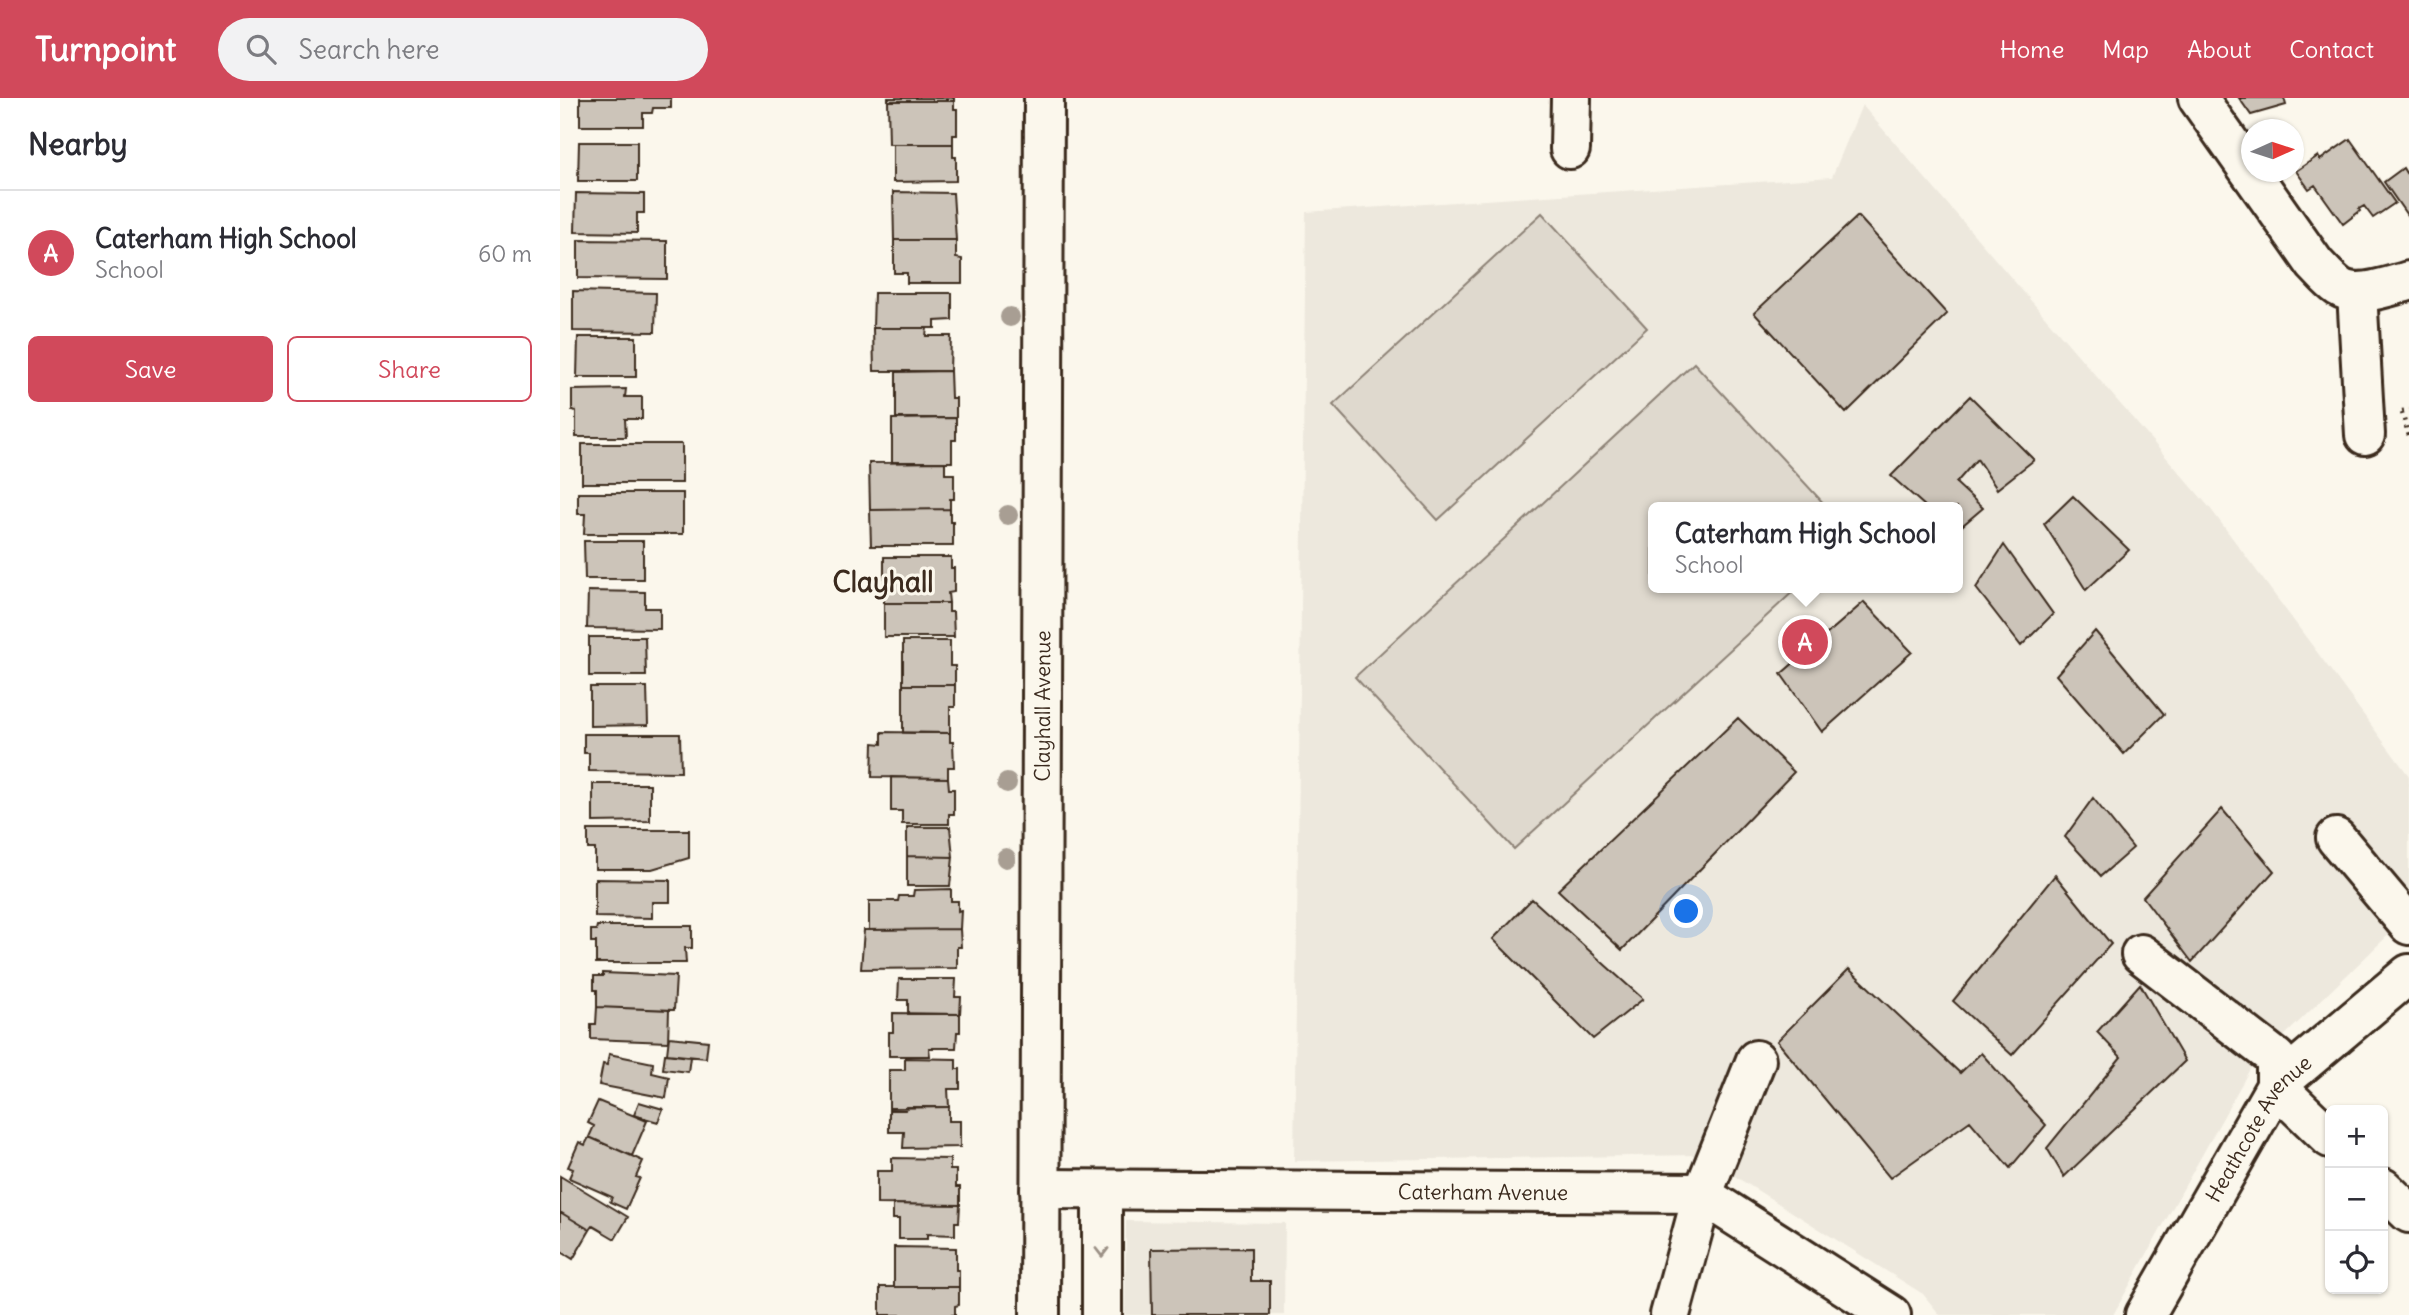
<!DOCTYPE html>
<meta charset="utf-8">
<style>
:root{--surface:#fff;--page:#f2f2f3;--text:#2b2b33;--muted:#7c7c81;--line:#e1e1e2;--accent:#d1495b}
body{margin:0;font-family:Delius,sans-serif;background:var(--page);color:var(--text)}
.controls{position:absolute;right:21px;bottom:21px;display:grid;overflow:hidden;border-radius:10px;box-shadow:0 2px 5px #0004}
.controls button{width:63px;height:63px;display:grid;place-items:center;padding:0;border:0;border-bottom:2px solid var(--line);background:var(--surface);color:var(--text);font:35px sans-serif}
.compass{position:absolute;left:1681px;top:21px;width:63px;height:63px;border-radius:50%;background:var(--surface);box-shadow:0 2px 5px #0004;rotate:87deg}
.you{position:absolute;left:1127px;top:814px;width:24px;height:24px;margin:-18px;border:5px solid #fff;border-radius:50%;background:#1a73e8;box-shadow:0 0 0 10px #1a73e833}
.badge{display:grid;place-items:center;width:46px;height:46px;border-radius:50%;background:var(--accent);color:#fff;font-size:23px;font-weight:700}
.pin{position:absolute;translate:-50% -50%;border:4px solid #fff;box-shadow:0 2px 7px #0006}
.popup{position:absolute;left:1088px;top:404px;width:315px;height:91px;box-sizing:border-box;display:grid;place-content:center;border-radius:10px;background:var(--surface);filter:drop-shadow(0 2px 5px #0005);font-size:23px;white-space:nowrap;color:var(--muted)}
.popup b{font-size:26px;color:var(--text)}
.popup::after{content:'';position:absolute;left:50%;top:100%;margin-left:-14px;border:14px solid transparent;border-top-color:var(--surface)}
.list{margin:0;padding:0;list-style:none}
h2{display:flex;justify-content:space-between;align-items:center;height:91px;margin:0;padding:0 28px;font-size:30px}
h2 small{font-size:23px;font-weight:400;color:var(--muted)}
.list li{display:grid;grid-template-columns:46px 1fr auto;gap:21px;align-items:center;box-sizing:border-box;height:126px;padding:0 28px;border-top:2px solid var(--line)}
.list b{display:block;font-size:26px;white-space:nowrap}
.list p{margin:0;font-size:23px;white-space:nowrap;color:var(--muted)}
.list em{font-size:23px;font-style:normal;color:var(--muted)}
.actions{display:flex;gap:14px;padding:21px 28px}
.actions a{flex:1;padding:16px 0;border:2px solid var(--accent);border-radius:10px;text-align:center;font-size:24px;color:var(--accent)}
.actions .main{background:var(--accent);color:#fff}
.icon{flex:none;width:38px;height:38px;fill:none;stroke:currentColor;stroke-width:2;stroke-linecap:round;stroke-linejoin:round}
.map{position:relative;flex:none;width:1849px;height:1217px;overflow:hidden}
header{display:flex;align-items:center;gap:42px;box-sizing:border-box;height:98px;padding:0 35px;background:var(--accent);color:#fff}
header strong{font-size:33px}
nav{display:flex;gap:38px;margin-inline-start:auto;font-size:24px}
.search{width:490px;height:63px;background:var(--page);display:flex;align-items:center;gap:18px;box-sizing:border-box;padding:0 24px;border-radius:38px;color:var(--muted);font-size:26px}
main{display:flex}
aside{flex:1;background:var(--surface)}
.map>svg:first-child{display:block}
</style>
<header>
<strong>Turnpoint</strong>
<div class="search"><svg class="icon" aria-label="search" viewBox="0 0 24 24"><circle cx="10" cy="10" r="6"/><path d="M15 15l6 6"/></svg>Search here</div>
<nav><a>Home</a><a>Map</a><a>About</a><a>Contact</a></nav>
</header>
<main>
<aside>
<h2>Nearby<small></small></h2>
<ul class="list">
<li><span class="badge">A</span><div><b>Caterham High School</b><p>School</p></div><em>60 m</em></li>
</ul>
<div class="actions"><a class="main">Save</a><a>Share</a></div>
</aside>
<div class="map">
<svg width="1849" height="1217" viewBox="0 0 1849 1217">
<rect width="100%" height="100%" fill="#fbf7ec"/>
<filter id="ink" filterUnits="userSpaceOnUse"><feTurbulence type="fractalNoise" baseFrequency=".0143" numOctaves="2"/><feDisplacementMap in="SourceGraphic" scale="14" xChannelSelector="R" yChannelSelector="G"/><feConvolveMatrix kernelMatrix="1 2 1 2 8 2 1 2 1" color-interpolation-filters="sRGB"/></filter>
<g filter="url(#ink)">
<path fill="#ede8dd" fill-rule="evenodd" d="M1302,7L1650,410L1849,678V817L1690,971L1553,1217H1380L1363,1196L1141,1057L734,1063L746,114L1272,79ZM1093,409H1397V490H1093Z
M566,1123L725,1125L724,1217H565Z"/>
<path fill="#dfd9ce" stroke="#8d8276" stroke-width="2" d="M982,115L1087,230L878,422L773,307Z
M1134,265L1267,409H1093V490H1237L954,751L795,579Z"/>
<path fill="#ccc4b9" stroke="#3b2a1e" stroke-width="2" d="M20,0H111V10H93L92,15H83V28H20Z
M328,0H394V3H328Z
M1679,0H1724L1726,7L1691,17Z
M328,3H394V11H397V37H393V46H329Z
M1790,41L1835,105L1813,120L1804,108L1799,111L1800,113L1783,126L1755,87L1749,91L1736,73L1758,58L1760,62Z
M19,44H77V83H18Z
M333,46H393V59H396V83L333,84Z
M1843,70L1846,75L1849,73V120L1824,84Z
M333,94L393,95L396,142H334Z
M16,95L84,96V115H77V135L15,134Z
M1298,118L1387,216L1286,315L1194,215Z
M18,142L107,143V181L18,180Z
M334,142H396V160L402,161V185H347V175H334Z
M13,193L96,195L95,234L13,233Z
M314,195H392V222L375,223V230H313Z
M313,230H367L366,238H391L390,273H314Z
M18,239H76V279H17Z
M390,273L391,300H396V320H336V274Z
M66,291L65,299H82V321H65L66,339H16V313L12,312V292Z
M1410,298L1474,362L1437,391L1417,361L1396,385L1423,410L1397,432V409H1366L1331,378Z
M396,320V342H392V364H332V321Z
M22,346H122V385H22Z
M385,364V376H394V401H390V411L310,412L309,365Z
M18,395H123V436H24L25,416H18Z
M1513,398L1569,452L1526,492L1484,426Z
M390,411V424H393V448H311L310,412Z
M24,443H83V481H25Z
M1444,447L1493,516L1461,548L1416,490Z
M324,459H391V470H394V494L388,495L389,505H324Z
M28,493L85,494V510H100V531L27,530Z
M1304,504L1352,554L1262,634L1221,576Z
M324,505H389V514H393L394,539H324Z
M1535,533L1604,616L1564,656L1496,577Z
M29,539H85L86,578H29Z
M343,543H390V568H395V587H343Z
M343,587H395V609H390V635H343Z
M30,589H87L88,627L30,628Z
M1178,620L1234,674L1062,852L998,792Z
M322,634L390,635V644H393L394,669H388V680L312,679L313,645L322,646Z
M24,636H120L121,674L29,673V655H24Z
M331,679L388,680L389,691H394V716H389V726H342V713H331Z
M33,686H90V723L33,724Z
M1533,700L1573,750L1541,778L1505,739Z
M1662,711L1714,773L1632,864L1583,799Z
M347,729H390L393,759L347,758Z
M28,732H129V760L92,771H35V751H28Z
M347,758L393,759L390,788H347Z
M1495,777L1551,846L1452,957L1393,903Z
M35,781L110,782V804H92V820L35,819Z
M391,791V803H398V813L401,812L400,831L309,832V803H338L339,798H353L354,792Z
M972,801L1083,901L1033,941L933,841Z
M37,828H132V850H125L126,865H36V844H31V832H36Z
M400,831L401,849H397V870L301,871L304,832Z
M1289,871L1400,975L1421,955L1486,1027L1450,1070L1410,1023L1330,1080L1217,943Z
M43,875L116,878L114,912L37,909V892H34V878H43Z
M339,881H396L395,899H401L400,916H348V902H338Z
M1580,886L1625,963L1504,1079L1487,1050L1561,959L1537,934Z
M37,909L109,912L108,944L31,941V926H36Z
M333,915L400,916V934H397L396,950H369L370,958H329V934H333Z
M109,939L148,943L146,960L107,956Z
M49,956L93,965L92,975L109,979L106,1000L39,987L43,966L47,967Z
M105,956L130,959L128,974L103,971Z
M345,960L396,961V971H400V991H388L389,1009L329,1010V972H345Z
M38,1003L87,1023L72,1058L29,1039L34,1028L28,1025Z
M79,1004L103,1011L98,1024L74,1017Z
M346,1009H389V1023H400V1049L343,1050L344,1034H329V1012H345Z
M29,1039L83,1063L76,1079L80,1080L66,1111L50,1104L52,1099L9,1080L13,1071L8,1069L19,1044L25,1047Z
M332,1060L390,1061V1072H396V1089H400V1107L317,1106V1073H332Z
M0,1078L68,1119L55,1141L33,1128L30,1132L0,1114Z
M333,1106L400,1107L399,1124H395V1137L367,1136V1141H339V1121H333Z
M0,1114L30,1132L13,1161L0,1153Z
M334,1149L396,1150V1172H399V1189H334Z
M691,1150V1183H710V1217H592L591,1151Z
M320,1189H399V1207L395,1208V1217H320Z"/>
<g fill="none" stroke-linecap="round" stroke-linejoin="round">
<g stroke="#3b2a1e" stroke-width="44">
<g id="minor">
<path d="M1638,0L1755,166C1762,173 1770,183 1779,189C1798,201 1829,188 1849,183"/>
<path d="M1010,51L1011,0"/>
<path d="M1797,194L1805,337"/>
<path d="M1776,740L1849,827"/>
<path d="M1581,856L1716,960V988L1770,1040"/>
<path d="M1823,1090L1849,1115"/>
<path id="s1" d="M480,1091L1143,1095L1152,1103L1331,1217"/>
<path id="s2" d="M480,1217L484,0"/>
<path d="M542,1217V1092"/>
<path d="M1110,1217L1143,1095L1196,962"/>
<path id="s3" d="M1585,1217L1716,988L1849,876"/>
</g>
</g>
<path stroke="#3b2a1e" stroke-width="4.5" stroke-dasharray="2 5" stroke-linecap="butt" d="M1842,313L1849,312
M1842,315L1849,338"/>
<use href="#minor" stroke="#fbf7ec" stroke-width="38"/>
</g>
<g fill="#a89e93">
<circle cx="450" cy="219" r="10"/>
<circle cx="448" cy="417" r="10"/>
<circle cx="447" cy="685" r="10"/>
<circle cx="446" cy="760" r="10"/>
</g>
<defs><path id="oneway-chevron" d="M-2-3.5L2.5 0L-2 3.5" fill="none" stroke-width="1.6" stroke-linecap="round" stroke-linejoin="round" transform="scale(1.75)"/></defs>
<use stroke="#9b9085" href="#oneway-chevron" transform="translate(542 1154) rotate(90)"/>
</g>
<g text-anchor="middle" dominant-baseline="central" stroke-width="6" stroke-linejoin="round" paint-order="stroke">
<g font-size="21" fill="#3b2a1e" stroke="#fbf7ec">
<text stroke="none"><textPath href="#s2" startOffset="609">Clayhall Avenue</textPath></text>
<text stroke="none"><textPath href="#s3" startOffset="219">Heathcote Avenue</textPath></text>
<text stroke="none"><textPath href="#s1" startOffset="443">Caterham Avenue</textPath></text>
</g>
<g font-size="28" font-weight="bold" fill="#3b2a1e" stroke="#fbf7ec">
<text x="323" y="484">Clayhall</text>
</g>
</g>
</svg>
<div class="controls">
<button>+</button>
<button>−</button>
<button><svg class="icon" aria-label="locate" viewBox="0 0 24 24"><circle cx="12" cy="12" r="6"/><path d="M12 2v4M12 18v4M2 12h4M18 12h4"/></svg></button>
</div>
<svg class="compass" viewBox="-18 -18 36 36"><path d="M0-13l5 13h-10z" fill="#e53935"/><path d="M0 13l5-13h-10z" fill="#7c7c81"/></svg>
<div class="you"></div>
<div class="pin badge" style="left:1245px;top:544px">A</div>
<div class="popup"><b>Caterham High School</b>School</div>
</div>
</main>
